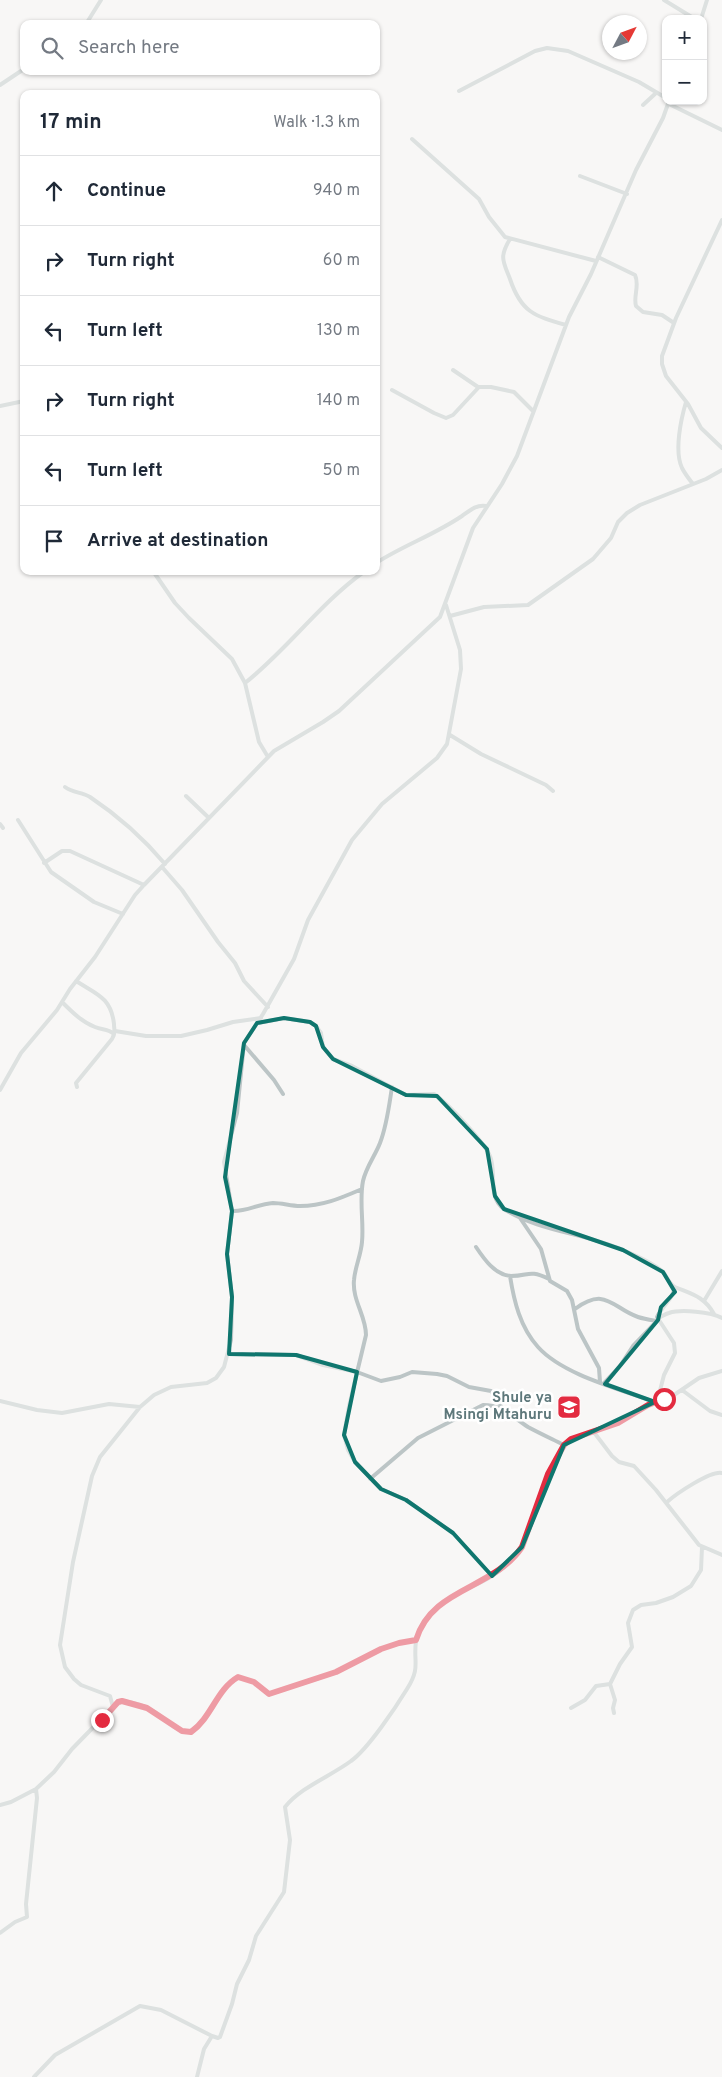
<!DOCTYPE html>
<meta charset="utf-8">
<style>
:root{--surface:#fff;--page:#f6f6f7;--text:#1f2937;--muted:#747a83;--line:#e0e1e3}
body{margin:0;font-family:Overpass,sans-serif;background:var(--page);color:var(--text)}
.controls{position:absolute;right:15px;top:15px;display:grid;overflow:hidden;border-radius:10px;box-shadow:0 1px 4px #0004}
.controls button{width:45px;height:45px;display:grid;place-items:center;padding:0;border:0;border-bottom:1px solid var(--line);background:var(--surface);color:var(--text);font:25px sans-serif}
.compass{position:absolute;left:602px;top:15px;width:45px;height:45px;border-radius:50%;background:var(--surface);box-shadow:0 1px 4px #0004;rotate:49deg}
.stop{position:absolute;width:15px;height:15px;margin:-11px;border:4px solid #e32b40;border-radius:50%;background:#fff}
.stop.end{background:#e32b40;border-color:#fff;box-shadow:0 1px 5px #0008}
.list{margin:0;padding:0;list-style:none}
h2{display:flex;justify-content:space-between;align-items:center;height:65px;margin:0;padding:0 20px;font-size:21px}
h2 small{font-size:16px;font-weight:400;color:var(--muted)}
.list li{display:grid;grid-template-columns:32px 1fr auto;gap:15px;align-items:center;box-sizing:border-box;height:70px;padding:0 20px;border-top:1px solid var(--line)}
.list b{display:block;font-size:19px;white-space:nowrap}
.list em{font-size:16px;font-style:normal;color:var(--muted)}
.icon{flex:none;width:28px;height:28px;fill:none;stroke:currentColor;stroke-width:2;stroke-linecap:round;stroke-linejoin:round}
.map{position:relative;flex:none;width:722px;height:2077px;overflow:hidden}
.search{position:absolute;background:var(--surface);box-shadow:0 1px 4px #0004;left:20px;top:20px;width:360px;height:55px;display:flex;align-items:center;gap:12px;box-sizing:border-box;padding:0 18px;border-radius:10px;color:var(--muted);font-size:19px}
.panel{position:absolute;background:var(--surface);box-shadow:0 1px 4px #0004;left:20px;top:90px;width:360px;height:485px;border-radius:10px}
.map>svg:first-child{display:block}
</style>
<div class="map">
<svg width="722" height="2077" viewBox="0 0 722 2077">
<rect width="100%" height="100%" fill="#f8f7f6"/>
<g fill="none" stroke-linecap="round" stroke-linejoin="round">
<path stroke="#bcc5c6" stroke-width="4" d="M664,0L695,19
M701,19L707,0
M86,24L101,0
M0,85L24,69
M459,91L535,51L547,48L568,51L639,82L666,98
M669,104L722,130
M643,105L656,93
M412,139L479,199L489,217L505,237L596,261
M580,176L627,194
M722,220L676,318L662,356V364L666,376L688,404L701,428L722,448
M510,239C499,257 503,261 510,279C521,312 534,316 566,325
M598,257L635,275C640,285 633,296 636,306L643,312L662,315L674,323
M453,370L478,387H491L514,392L533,411
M392,390L434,413L446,418L453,415L479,387
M686,402C681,419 674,451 682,468C685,474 689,479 693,484
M0,406L24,401
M376,563C404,545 434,535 462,516C469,511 477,504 486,506
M153,571L175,603L189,618L232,659L245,683L259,742L268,757
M450,616L484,607L528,605L593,559L611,538L618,522L627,513L640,505L706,479L722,470
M245,683C288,649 320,603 365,571
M450,735L481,754L546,785L553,791
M65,787C73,793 82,792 90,797C117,815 144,839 165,864
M186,796L209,818
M18,820L51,872L94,902L123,914
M0,824L3,828
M44,863L62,851H70L144,885
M162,867L182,890L218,942L235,963L244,981L268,1007
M76,981C96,994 111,997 114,1024C114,1030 116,1033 112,1039L76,1083L77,1087
M62,1002C72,1012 82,1022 95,1027C102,1030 109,1029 114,1034
M258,1023L284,1018L310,1022L316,1026L321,1033L323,1047L333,1059L352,1066L406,1095L434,1094C447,1103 484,1141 490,1156C497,1172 487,1198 504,1209C540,1232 585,1233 623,1250C633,1254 655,1264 663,1272C667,1276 669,1284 675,1287C691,1294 704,1296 714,1314
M115,1031L146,1036H181L207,1030L233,1022L261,1018
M244,1045L274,1080L283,1094
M392,1087C389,1106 387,1125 380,1143C375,1156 366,1167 363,1181C359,1201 364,1222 362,1242C361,1255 355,1267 354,1280C352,1300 366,1316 366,1335L349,1406L344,1435L348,1450L355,1462L381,1489L406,1500L453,1533L492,1576
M0,1090L21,1053L57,1010L70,989L95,957L135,895L144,885L274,751L323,722L339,711L440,617L473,528L502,484L517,456L569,317L591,274L636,170L663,118L669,101
M232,1211C246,1212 258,1204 273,1203C282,1203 291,1206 300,1206C323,1206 341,1198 362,1189
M520,1218L541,1249L550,1281L567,1291L572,1300L578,1329L599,1368L600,1382
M476,1247C484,1259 495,1275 511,1276C530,1276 528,1269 549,1279
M510,1276C514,1301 520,1327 538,1347C563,1375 620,1389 655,1402
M704,1301L722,1271
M575,1309C606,1286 612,1308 638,1317C644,1319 651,1320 657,1321
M658,1318C661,1317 665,1314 669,1313C681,1309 711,1312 722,1318
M229,1354L296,1355L323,1365L357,1372L381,1381L400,1377L412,1372L437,1374L447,1376L469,1387L491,1391L503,1409
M604,1383L620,1366L633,1346L658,1320
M682,1390L710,1411L722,1415
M0,1401L37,1410L62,1413L109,1404L140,1407
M657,1402L664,1375L675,1353L674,1343L657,1317C662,1306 674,1298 675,1287
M593,1431L612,1456L619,1462L634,1466L656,1490L699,1545L722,1555
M370,1479L418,1438L483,1405C503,1405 512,1417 528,1427C539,1433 552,1439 564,1445
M667,1502C676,1494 711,1470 722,1473
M113,1707L122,1701C134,1702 146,1706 156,1713C167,1720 177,1733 191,1732C212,1717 216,1690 238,1677L254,1682L269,1694L337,1672L381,1649L399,1643L416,1640
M571,1708L585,1700L596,1686L610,1684
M614,1713L613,1708L615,1700L610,1684L620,1664L632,1647L628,1623L633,1610L641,1605L656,1603L673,1597L691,1586L701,1570L702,1547
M0,1805L11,1802L36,1789L54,1772L72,1749L113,1707L110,1696L81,1685L74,1679L65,1667L60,1645L73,1562L92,1476L100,1457L140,1407L154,1395L171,1387L207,1383L216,1378L224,1367L231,1340L232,1297L227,1254L232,1211L224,1162L237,1113L244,1043L263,1014L294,959L308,920L352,840L382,804L437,758L447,744L461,669L460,650L446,605
M0,1933L15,1922L27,1917L26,1904L37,1798L36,1789
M34,2077L55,2055L140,2006L161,2010L212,2036L218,2038L220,2037L232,2004L237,1984L249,1960L256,1936L284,1892L290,1840L285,1807C301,1787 331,1776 351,1761C368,1749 396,1707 407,1689C421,1667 413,1662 416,1641C418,1629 427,1617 436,1609C452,1593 473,1588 492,1576C504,1569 514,1558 522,1547L554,1462L564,1445L571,1439L618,1423L648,1405L674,1395L699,1378L722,1371
M197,2077L204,2049L212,2036"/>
</g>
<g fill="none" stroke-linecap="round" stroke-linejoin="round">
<path stroke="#e32b40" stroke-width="6" d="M102,1720L118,1702L122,1701L147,1708L182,1731L191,1732C212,1717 216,1690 238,1677L254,1682L269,1694L336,1672L381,1649L399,1643L416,1640C432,1587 493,1590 522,1547L548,1474L564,1445L571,1439L618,1423L648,1405L664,1399"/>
</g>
<path d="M0 0H722V2077H0ZM284,1018L310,1022L316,1026L323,1047L333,1059L406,1095L437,1096L487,1149L495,1196L504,1209L623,1250L663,1272L675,1292L661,1307L658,1320L605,1384L655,1402L564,1445L522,1547L492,1576L453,1533L406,1500L381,1489L355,1462L344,1435L357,1372L296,1355L229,1354L232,1297L227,1254L232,1211L225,1177L244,1043L257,1023Z" fill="#f8f7f6" fill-opacity=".55" fill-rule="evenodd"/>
<path fill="none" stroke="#0f766e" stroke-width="4" stroke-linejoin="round" d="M284,1018L310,1022L316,1026L323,1047L333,1059L406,1095L437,1096L487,1149L495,1196L504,1209L623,1250L663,1272L675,1292L661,1307L658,1320L605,1384L655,1402L564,1445L522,1547L492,1576L453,1533L406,1500L381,1489L355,1462L344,1435L357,1372L296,1355L229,1354L232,1297L227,1254L232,1211L225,1177L244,1043L257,1023Z"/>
<defs>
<g id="school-square" transform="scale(1.25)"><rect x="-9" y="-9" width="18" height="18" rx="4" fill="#e32b40" stroke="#fff"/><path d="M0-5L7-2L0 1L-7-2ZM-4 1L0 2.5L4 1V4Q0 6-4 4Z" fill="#fff"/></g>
</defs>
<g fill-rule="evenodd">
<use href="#school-square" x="569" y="1407"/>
</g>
<g text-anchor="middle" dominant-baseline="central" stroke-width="5" stroke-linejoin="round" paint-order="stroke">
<g font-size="15" font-weight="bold" fill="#5e787b" stroke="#fff" text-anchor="end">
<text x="552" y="1398">Shule ya<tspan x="552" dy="17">Msingi Mtahuru</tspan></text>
</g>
</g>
</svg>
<div class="controls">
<button>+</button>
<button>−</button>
</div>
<svg class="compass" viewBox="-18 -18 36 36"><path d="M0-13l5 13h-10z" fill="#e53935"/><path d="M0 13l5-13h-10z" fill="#747a83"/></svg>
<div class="stop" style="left:664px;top:1399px"></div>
<div class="stop end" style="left:102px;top:1720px"></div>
<div class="search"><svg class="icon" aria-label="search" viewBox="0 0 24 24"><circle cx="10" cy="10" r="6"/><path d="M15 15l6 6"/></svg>Search here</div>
<section class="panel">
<h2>17 min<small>Walk · 1.3 km</small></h2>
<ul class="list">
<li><svg class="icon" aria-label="ahead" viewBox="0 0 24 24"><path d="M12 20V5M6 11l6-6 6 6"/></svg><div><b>Continue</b></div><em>940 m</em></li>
<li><svg class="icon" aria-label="right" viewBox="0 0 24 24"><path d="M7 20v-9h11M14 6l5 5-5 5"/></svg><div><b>Turn right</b></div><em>60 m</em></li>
<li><svg class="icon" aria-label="left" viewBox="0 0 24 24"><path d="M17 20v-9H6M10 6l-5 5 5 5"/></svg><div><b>Turn left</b></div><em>130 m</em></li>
<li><svg class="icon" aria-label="right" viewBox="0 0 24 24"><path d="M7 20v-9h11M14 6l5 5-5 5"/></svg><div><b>Turn right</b></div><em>140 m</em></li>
<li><svg class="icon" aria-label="left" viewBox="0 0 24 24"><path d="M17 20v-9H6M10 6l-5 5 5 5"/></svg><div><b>Turn left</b></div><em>50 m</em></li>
<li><svg class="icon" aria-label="arrive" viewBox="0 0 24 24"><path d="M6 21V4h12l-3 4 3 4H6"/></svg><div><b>Arrive at destination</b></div></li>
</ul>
</section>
</div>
